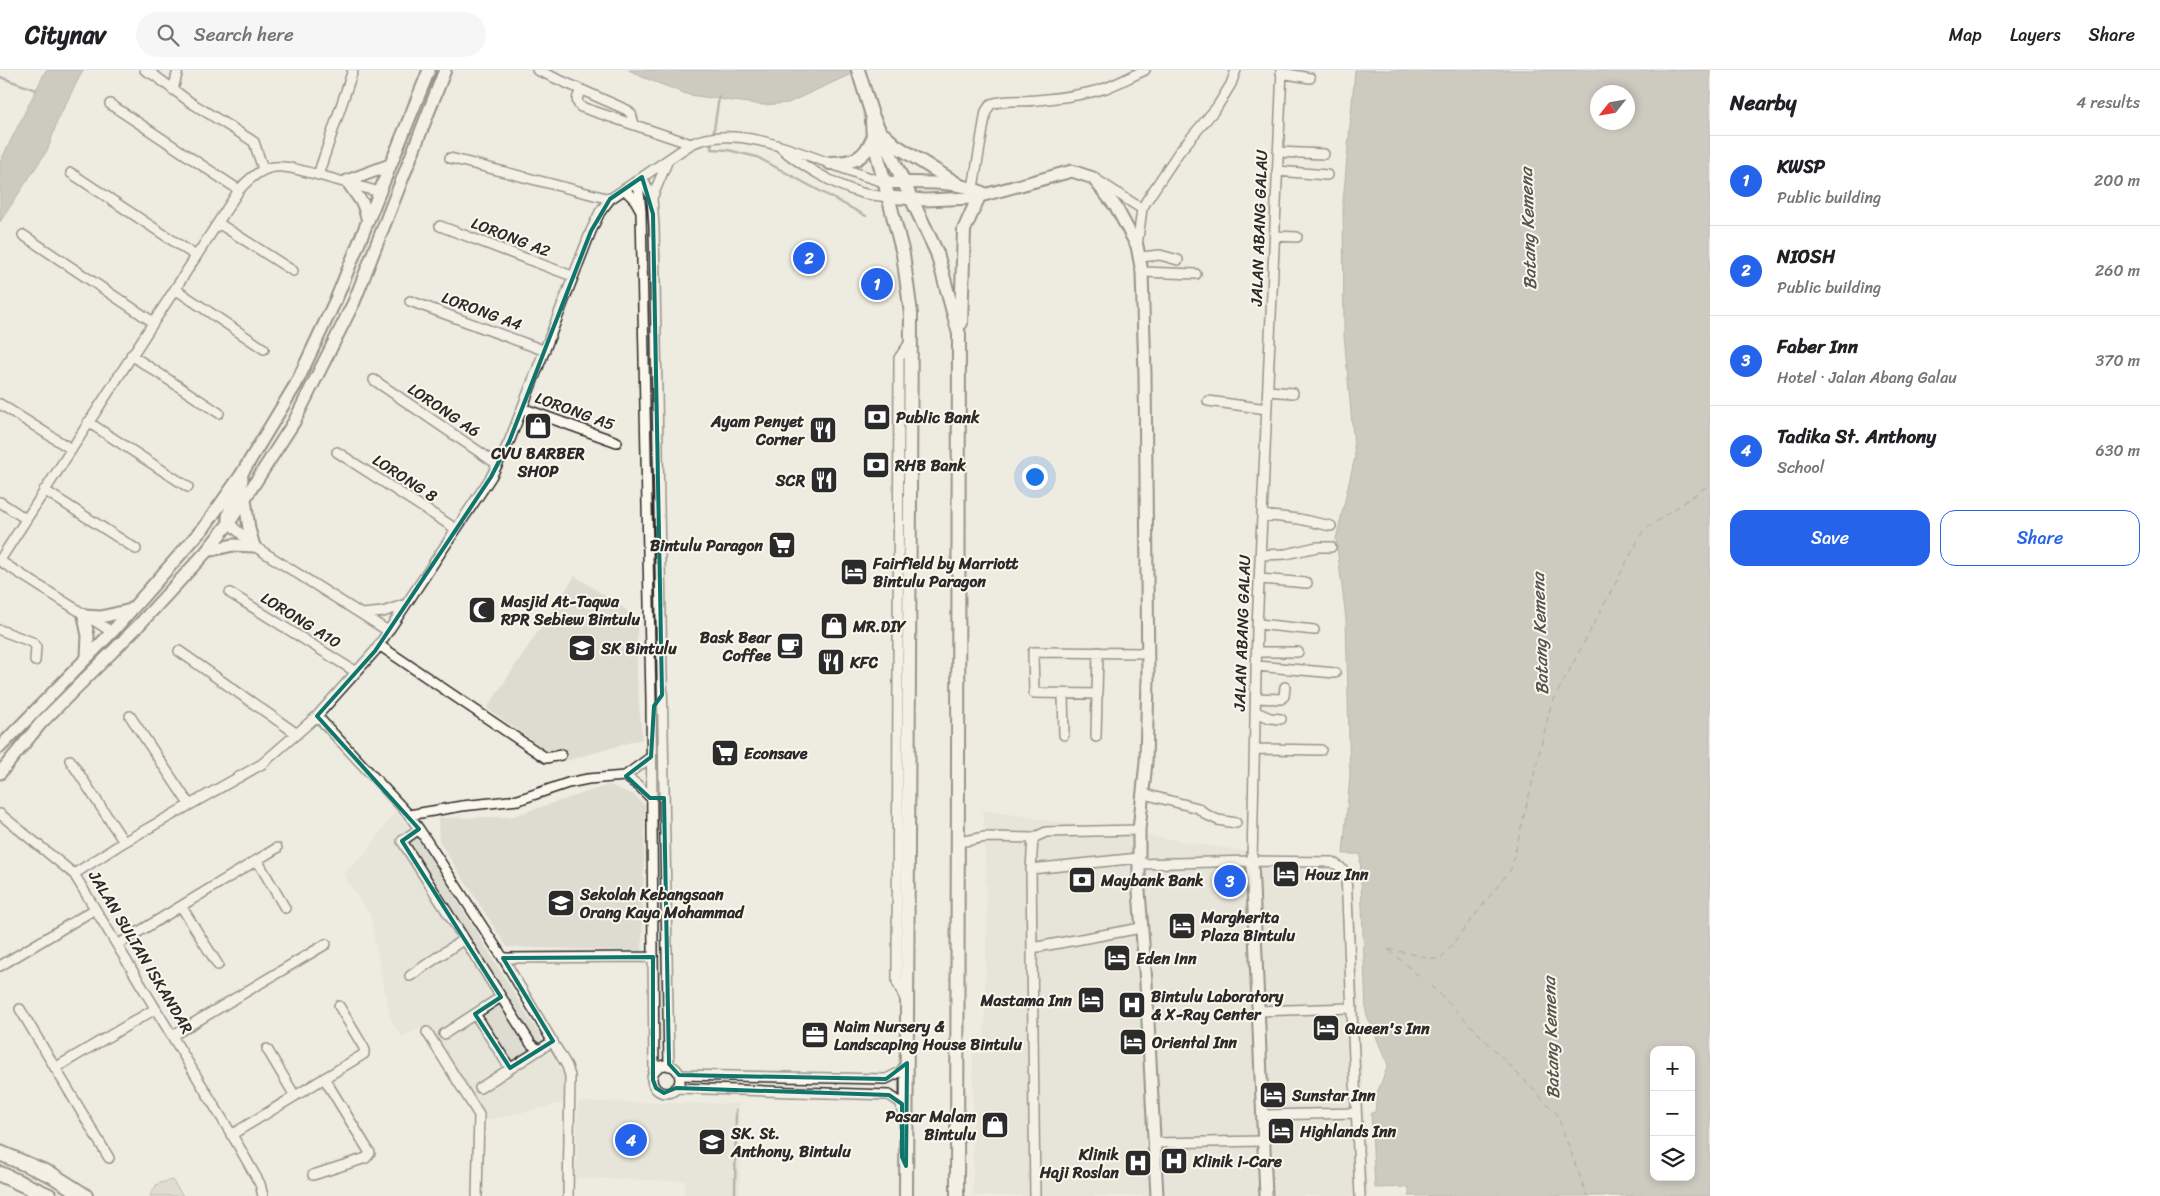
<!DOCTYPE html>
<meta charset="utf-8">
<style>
:root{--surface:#fff;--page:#f6f6f6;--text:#202124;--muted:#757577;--line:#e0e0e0;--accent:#2563eb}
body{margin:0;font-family:Sriracha,sans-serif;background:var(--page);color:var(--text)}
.controls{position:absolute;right:15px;bottom:15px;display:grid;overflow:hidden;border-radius:10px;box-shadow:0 2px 8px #0003}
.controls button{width:45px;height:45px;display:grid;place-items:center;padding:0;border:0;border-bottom:1px solid var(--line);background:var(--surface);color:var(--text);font:25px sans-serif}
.compass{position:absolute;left:1590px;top:15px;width:45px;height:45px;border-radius:50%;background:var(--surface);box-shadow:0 2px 8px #0003;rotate:239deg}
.you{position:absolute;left:1034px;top:406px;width:18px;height:18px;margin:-12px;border:4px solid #fff;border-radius:50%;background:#1a73e8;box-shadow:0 0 0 8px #1a73e833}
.badge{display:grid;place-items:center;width:32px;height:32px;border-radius:50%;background:var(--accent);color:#fff;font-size:16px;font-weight:700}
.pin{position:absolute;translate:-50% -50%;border:2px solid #fff;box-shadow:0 1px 5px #0006}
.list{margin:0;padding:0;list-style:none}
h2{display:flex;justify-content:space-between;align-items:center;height:65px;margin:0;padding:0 20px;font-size:21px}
h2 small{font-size:16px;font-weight:400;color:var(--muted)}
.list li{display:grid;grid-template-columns:32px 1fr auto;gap:15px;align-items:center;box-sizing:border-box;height:90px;padding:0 20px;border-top:1px solid var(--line)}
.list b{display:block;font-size:19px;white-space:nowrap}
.list p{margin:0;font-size:16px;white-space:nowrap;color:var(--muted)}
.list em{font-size:16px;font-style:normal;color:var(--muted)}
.actions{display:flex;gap:10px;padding:15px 20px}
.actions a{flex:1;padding:11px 0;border:1px solid var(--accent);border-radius:15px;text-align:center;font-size:18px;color:var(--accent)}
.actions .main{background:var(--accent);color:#fff}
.icon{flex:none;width:28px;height:28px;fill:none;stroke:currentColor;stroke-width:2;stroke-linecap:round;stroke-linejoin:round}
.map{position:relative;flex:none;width:1710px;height:1126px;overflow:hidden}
header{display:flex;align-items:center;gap:30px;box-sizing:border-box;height:70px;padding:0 25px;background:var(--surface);border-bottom:1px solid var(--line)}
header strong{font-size:24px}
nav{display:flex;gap:28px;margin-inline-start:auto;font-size:18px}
.search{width:350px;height:45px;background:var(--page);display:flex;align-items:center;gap:12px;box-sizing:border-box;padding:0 18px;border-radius:28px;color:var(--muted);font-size:19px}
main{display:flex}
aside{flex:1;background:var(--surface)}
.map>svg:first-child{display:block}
</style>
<header>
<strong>Citynav</strong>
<div class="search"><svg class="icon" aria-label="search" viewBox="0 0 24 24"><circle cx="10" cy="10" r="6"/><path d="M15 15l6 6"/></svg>Search here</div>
<nav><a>Map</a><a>Layers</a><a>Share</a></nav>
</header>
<main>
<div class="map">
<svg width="1710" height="1126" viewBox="0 0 1710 1126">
<rect width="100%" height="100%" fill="#eeebe0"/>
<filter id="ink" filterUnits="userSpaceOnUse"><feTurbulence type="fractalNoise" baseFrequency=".02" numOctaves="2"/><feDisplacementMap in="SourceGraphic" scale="10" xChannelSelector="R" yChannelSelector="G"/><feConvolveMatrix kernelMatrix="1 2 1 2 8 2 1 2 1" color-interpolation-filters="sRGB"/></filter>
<g filter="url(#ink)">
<path fill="#dedbd1" d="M575,506L637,547V610L642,669L562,692L487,638Z
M609,715L634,725L645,736L642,881L507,877L439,771L438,748L510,747Z
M983,740L1353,798L1368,1126H973V984L984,983L987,834Z
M395,742L422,773L564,1005L563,1033L488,1050L425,956L402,967L390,948L370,845L343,804L365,784Z
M578,1032L739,1034L740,1126H684L685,1111L576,1108Z"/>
<path fill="#cecbc2" stroke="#7c7b76" d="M172,1110L183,1126H150L157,1114Z"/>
<path fill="#a4a29a" stroke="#74726e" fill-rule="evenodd" d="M46,0H83L58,49L48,79L0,152V92Z
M629,0H860L788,33L763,35L689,25L642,7Z
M1355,0H1710V1126H1409V1117L1375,1118L1371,1043L1375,1042L1377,1023L1388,995L1366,943L1360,784H1343L1350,706L1346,549L1336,469L1355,387L1344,265L1343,132ZM1628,22V52H1598V22ZM1654,980H1691V1107H1654Z"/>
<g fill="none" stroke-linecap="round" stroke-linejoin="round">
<path stroke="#74726e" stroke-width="2.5" d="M0,7L36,20
M719,27L711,79L728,80L757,87L866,146
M735,1126L736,1040"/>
<path stroke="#555552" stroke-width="1" stroke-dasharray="6 5" stroke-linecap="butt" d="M1388,879L1440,890L1511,799L1551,635L1643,461L1710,414
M1389,880L1440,924L1557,1044L1587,1126"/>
<g stroke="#2b2b2b" stroke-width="12">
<path id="minor" d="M145,0L154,5L190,32L248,68L254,72L263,99
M537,0L627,40L631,44L634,54
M1281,3L1310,8
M173,20L178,0
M581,21C577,27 575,31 581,37L691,74
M110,34L239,120
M780,77C800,95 836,116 862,123C870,125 880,126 889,127
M1278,82L1324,84
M450,88L610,129
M1277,101L1327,105
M71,103L196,186
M318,105L353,0
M642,107L652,128L654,156L669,996
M1097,110L1142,139
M635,112L639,122L641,141L651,630L654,1002
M973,118L986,41L991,34C1006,29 1022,32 1037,30C1060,28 1084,25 1106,18C1119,13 1132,6 1145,0
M624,119L635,130L640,139
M652,128L668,90
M218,153L293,201
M440,156L572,206
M23,165L153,252
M1275,166L1297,167
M1137,176L1142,139L1147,130L1179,82L1217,37L1231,14L1236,0
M1140,187L1160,185L1178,190
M1142,202L1196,204
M175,219L264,279
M410,231L543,280
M131,285L219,343
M374,310L497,394
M1268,321L1293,323
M1208,331L1267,339
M0,334L71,379
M522,338L617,372
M88,352L188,417
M337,382L456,459
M44,420L136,479
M0,432L26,449
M1262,445L1299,449L1331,456
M229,453L254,476L388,561
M1261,485L1286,484L1317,477H1331
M0,490L239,120C268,87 282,96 319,105C339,111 359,116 379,122
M0,491L112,562
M1260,509L1307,513
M230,523L356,602
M362,544L383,542L406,534
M1258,554L1314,560
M0,560L32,572L36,576L35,591
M379,575L546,688L561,685
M179,581L297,664
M1257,582H1298
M1257,596L1335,603
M1063,624L1064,665
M1098,624L1034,623L1033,582L1148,583
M1256,628L1281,629L1284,626L1285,617
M1256,642L1270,648L1281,649
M130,646L189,734
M1096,667L1098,582
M1256,679L1321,680
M70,690L124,772
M625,706L639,716L651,728
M1144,724L1198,738L1207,745L1218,750L1236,753
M0,744L74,804L238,1075L260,1114L263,1126
M409,745L462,736L518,730L568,713L588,709L625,706L651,687
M419,759L402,771L531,974L539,980
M1033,768L1031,799L1035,1126
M959,772L985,767L1033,768L1046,762L1139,760
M257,790L285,838
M1252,791L1257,558L1282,0
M1138,794L1252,791L1332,792L1340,797L1346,804L1360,1126
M1031,799L1139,788
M74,804L124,772L262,694L317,646
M181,836L218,895
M117,875L277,778
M1032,878L1141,858
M503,888L653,887
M0,896L95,839
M410,906L464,869
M906,931L897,912L899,288L911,271
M20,939L109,1088
M1258,941L1352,938
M475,944L510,998
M427,962L479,1045L477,1126
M444,964L501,927
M172,966L326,874
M267,979L295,1026
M652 1009a14 14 0 1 1 28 0a14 14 0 1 1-28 0Z
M55,998L155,939
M679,1005L886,1009L900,1002L907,993
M480,1018L553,971
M676,1018L889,1025L901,1033L902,1042
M1262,1045L1356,1043
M231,1065L364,984V978L339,936
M1156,1073L1263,1071
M313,1105L366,1088L370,1083L324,1008
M568,1126L570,1006L567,996L503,888L419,759L409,745L317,646L375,581L491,407L509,372L591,161L600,142L610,129L691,74C746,48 830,99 885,112"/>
</g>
<g stroke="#2b2b2b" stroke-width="15">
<path id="tertiary" d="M885,112C914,114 960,109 985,124
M889,127L925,130L973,128L1072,101L1093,108L1116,137L1137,176L1142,202L1145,305L1148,608L1146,692L1139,760V821L1146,913L1157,1126
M368,151L363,134L347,111L390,95
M228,447C230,433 242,422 242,408
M207,481L233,475L254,476L249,459L245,429
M87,586L88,566L84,546L101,547L131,540
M0,677L112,562L205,456L241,405L296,314L337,227L429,0
M0,703L41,653L138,556L206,482L229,453L269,391L294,352L354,232L445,0
M1252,791L1266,1126"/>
</g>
<g stroke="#2b2b2b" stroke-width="16">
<path id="secondary" d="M858,0L872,45L937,183L959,264L957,1126
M872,51L873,68L903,184L911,244L906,1126
M884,65L895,75L959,115
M830,93C852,93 864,90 873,68
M961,253L964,160L979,126"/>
</g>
<g stroke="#2b2b2b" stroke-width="18">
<path id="primary" d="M0,1083L52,1105L85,1126
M0,1104L49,1126"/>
</g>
<use href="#minor" stroke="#fbf7ec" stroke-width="9"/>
<use href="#tertiary" stroke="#fbf7ec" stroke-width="11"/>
<use href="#secondary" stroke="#fbf7ec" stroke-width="12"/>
<use href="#primary" stroke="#fbf7ec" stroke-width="14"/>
</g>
</g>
<path d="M0 0H1710V1126H0ZM642,107L653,144L662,625L654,636L651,687L626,706L650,728H664L669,994L679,1005L886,1009L907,993L906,1096L902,1087V1034L889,1025L676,1018L664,1023L656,1018L653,1010V887L503,888L553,971L510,998L475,944L501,927L402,771L419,759L317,646L375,581L491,407L509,372L591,161L610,129Z" fill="#eeebe0" fill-opacity=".55" fill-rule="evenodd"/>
<path fill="none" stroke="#0f766e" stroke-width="4" stroke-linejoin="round" d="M642,107L653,144L662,625L654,636L651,687L626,706L650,728H664L669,994L679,1005L886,1009L907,993L906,1096L902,1087V1034L889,1025L676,1018L664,1023L656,1018L653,1010V887L503,888L553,971L510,998L475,944L501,927L402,771L419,759L317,646L375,581L491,407L509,372L591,161L610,129Z"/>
<defs>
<g id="bank-square" transform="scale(1.4375)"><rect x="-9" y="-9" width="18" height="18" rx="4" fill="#2b2b2b" stroke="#fbf7ec"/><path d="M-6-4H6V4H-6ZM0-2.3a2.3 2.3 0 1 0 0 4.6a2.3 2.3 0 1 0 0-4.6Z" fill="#fff"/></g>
<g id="shop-square" transform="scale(1.4375)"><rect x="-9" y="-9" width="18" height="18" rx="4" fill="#2b2b2b" stroke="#fbf7ec"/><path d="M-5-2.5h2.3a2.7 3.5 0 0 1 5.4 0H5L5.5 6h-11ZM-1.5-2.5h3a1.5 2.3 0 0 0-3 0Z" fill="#fff"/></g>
<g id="restaurant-square" transform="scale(1.4375)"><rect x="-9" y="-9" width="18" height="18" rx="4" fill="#2b2b2b" stroke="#fbf7ec"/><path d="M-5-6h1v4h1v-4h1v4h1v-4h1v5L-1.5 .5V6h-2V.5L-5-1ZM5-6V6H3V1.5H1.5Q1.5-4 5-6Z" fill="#fff"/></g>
<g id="supermarket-square" transform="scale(1.4375)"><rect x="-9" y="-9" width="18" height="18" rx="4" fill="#2b2b2b" stroke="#fbf7ec"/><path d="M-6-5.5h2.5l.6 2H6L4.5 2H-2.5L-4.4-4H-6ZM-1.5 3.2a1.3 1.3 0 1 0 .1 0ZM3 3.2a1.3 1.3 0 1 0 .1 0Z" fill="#fff"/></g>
<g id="hotel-square" transform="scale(1.4375)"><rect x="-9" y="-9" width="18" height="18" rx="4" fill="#2b2b2b" stroke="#fbf7ec"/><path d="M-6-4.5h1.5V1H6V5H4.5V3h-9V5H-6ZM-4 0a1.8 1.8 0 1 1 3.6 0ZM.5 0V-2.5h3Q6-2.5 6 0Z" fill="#fff"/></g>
<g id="mosque-square" transform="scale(1.4375)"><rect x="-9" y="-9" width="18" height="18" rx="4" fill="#2b2b2b" stroke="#fbf7ec"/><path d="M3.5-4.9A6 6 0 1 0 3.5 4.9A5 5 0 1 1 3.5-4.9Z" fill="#fff"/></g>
<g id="cafe-square" transform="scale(1.4375)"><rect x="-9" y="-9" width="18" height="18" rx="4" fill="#2b2b2b" stroke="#fbf7ec"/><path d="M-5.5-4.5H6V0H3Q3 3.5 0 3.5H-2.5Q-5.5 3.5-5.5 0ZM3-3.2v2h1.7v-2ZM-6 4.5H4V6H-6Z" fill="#fff"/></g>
<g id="school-square" transform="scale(1.4375)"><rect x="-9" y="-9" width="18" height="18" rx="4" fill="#2b2b2b" stroke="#fbf7ec"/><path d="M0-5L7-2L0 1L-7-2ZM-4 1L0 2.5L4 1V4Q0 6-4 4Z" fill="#fff"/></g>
<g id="hospital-square" transform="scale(1.4375)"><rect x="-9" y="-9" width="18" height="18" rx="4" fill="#2b2b2b" stroke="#fbf7ec"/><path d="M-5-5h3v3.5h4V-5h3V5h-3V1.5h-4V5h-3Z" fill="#fff"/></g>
<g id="office-square" transform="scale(1.4375)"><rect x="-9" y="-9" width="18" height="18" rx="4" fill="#2b2b2b" stroke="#fbf7ec"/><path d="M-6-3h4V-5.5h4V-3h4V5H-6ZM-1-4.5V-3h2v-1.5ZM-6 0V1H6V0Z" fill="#fff"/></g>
</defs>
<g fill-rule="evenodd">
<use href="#bank-square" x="877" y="347"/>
<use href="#shop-square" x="538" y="356"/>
<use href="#restaurant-square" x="823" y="360"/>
<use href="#bank-square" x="876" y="395"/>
<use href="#restaurant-square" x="824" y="410"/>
<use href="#supermarket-square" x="782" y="475"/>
<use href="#hotel-square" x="854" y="502"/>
<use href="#mosque-square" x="482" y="540"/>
<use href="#shop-square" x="834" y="556"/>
<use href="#cafe-square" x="790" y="576"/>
<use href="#school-square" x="582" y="578"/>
<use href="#restaurant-square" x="831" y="592"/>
<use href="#supermarket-square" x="725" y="683"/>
<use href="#hotel-square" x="1286" y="804"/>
<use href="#bank-square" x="1082" y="810"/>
<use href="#school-square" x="561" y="833"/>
<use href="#hotel-square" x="1182" y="856"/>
<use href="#hotel-square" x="1117" y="888"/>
<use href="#hotel-square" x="1091" y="930"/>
<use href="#hospital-square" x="1132" y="935"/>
<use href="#hotel-square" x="1326" y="958"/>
<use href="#office-square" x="815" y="965"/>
<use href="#hotel-square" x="1133" y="972"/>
<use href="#hotel-square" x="1273" y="1025"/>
<use href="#shop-square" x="995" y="1055"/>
<use href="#hotel-square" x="1281" y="1061"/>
<use href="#school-square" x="712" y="1072"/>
<use href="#hospital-square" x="1174" y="1091"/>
<use href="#hospital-square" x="1138" y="1093"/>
</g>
<g text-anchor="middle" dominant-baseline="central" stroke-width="4" stroke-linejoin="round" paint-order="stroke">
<g font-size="16" fill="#2b2b2b" stroke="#fbf7ec">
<text transform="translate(1259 158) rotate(-88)">JALAN ABANG GALAU</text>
<text transform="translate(511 167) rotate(21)">LORONG A2</text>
<text transform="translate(482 241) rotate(20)">LORONG A4</text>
<text transform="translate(444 340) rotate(34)">LORONG A6</text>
<text transform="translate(575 341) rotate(20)">LORONG A5</text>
<text transform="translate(405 408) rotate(33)">LORONG 8</text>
<text transform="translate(301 550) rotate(32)">LORONG A10</text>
<text transform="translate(1242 563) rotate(-88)">JALAN ABANG GALAU</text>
<text transform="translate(141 882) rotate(59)">JALAN SULTAN ISKANDAR</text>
</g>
<g font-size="16" font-weight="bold" fill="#2b2b2b" stroke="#fbf7ec" text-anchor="start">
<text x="896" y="347">Public Bank</text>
<text x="804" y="351" text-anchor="end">Ayam Penyet<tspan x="804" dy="18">Corner</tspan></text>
<text x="538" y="383" text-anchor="middle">CVU BARBER<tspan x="538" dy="18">SHOP</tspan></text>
<text x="895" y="395">RHB Bank</text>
<text x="805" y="410" text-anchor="end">SCR</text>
<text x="763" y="475" text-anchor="end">Bintulu Paragon</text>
<text x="873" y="493">Fairfield by Marriott<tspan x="873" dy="18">Bintulu Paragon</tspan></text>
<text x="501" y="531">Masjid At-Taqwa<tspan x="501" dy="18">RPR Sebiew Bintulu</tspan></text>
<text x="853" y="556">MR.DIY</text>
<text x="771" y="567" text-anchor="end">Bask Bear<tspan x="771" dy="18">Coffee</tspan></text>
<text x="601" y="578">SK Bintulu</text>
<text x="850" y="592">KFC</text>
<text x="744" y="683">Econsave</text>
<text x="1305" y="804">Houz Inn</text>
<text x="1101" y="810">Maybank Bank</text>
<text x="580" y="824">Sekolah Kebangsaan<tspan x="580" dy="18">Orang Kaya Mohammad</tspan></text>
<text x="1201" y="847">Margherita<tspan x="1201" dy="18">Plaza Bintulu</tspan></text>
<text x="1136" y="888">Eden Inn</text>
<text x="1151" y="926">Bintulu Laboratory<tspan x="1151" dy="18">&amp; X-Ray Center</tspan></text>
<text x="1072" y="930" text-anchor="end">Mastama Inn</text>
<text x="834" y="956">Naim Nursery &amp;<tspan x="834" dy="18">Landscaping House Bintulu</tspan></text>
<text x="1345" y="958">Queen's Inn</text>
<text x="1152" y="972">Oriental Inn</text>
<text x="1292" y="1025">Sunstar Inn</text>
<text x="976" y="1046" text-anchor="end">Pasar Malam<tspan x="976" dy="18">Bintulu</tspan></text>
<text x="1300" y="1061">Highlands Inn</text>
<text x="731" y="1063">SK. St.<tspan x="731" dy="18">Anthony, Bintulu</tspan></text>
<text x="1119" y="1084" text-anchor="end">Klinik<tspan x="1119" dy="18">Haji Roslan</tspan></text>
<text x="1193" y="1091">Klinik i-Care</text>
</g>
<g font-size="18" font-style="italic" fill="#555552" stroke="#fbf7ec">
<text transform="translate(1528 159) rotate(-92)">Batang Kemena</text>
<text transform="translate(1540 564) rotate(-92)">Batang Kemena</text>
<text transform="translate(1551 968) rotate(-92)">Batang Kemena</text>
</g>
</g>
</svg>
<div class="controls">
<button>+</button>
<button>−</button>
<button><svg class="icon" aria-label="layers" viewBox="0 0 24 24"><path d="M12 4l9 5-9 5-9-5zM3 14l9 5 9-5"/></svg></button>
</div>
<svg class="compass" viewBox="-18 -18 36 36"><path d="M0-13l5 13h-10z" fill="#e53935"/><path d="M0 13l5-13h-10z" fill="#757577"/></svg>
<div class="you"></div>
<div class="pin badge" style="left:877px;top:214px">1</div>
<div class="pin badge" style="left:809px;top:188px">2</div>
<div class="pin badge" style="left:1230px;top:811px">3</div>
<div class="pin badge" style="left:631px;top:1070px">4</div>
</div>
<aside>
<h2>Nearby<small>4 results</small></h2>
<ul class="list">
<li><span class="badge">1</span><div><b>KWSP</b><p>Public building</p></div><em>200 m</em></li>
<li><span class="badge">2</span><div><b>NIOSH</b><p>Public building</p></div><em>260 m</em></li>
<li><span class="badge">3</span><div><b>Faber Inn</b><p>Hotel · Jalan Abang Galau</p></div><em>370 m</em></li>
<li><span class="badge">4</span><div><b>Tadika St. Anthony</b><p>School</p></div><em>630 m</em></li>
</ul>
<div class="actions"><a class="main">Save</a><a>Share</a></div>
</aside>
</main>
